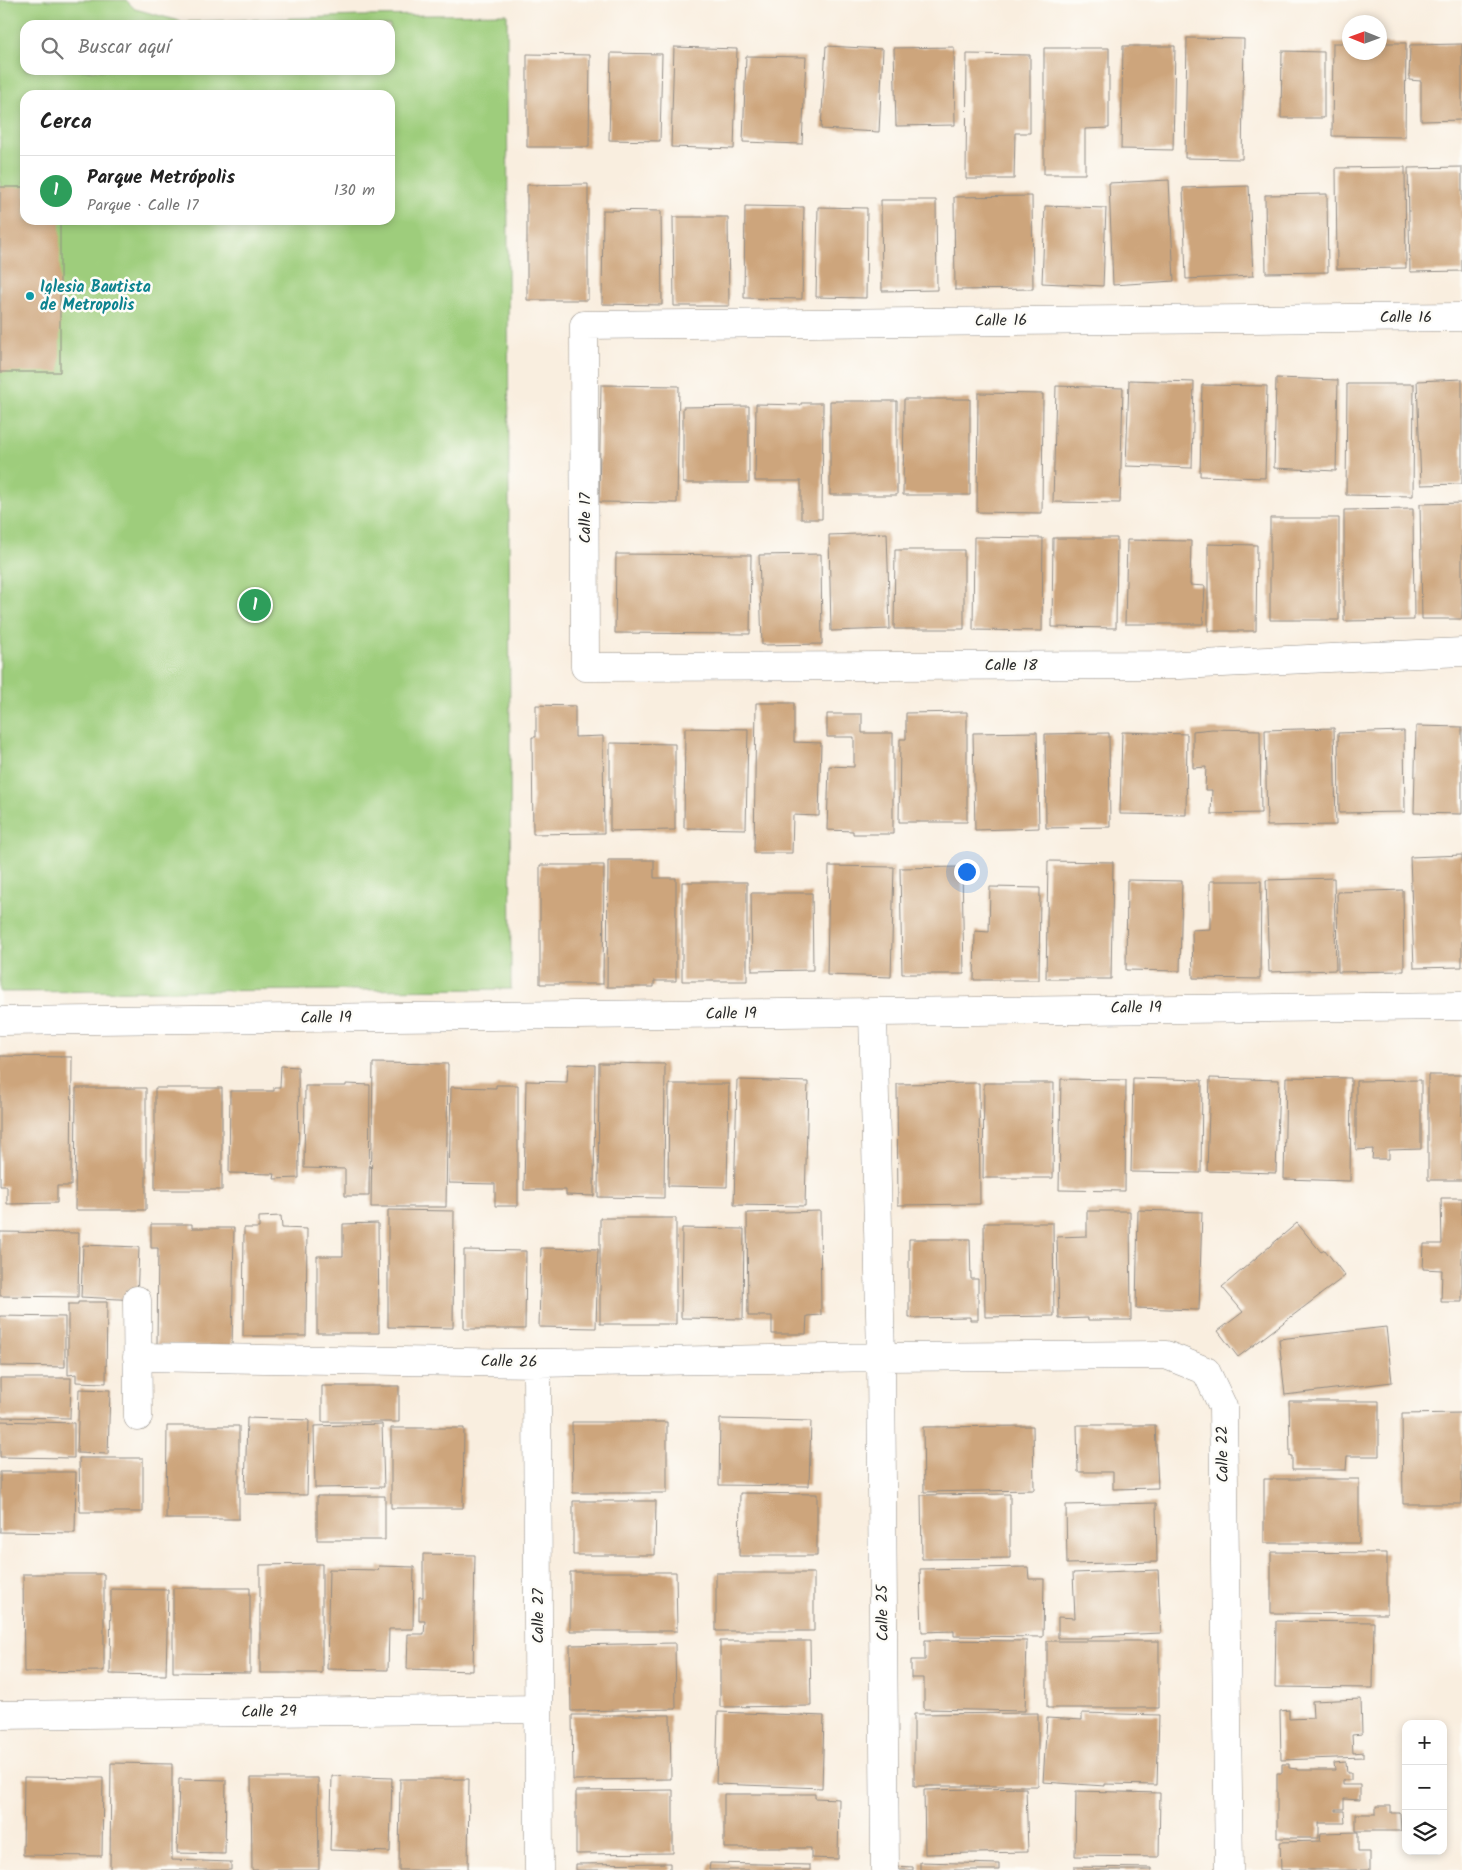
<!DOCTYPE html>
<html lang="es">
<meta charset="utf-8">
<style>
:root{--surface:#fff;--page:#f6f6f6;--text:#222;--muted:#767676;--line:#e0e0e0;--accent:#d1495b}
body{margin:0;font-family:Kalam,sans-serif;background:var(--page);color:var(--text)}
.controls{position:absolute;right:15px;bottom:15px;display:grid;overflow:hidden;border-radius:10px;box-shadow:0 2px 8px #0003}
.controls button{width:45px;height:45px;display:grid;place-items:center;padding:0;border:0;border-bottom:1px solid var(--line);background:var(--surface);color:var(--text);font:25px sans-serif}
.compass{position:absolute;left:1342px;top:15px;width:45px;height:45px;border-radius:50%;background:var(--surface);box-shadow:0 2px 8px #0003;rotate:271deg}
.you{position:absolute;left:966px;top:871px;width:18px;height:18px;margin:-12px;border:4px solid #fff;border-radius:50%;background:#1a73e8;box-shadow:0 0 0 8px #1a73e833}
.badge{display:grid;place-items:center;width:32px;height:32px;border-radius:50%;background:var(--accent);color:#fff;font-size:16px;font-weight:700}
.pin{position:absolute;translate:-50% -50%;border:2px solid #fff;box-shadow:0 1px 5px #0006}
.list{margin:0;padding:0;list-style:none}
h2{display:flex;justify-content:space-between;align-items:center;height:65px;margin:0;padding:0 20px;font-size:21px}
h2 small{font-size:16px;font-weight:400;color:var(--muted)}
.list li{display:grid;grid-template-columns:32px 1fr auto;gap:15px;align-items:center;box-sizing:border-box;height:70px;padding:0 20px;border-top:1px solid var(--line)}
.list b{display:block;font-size:19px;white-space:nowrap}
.list p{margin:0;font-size:16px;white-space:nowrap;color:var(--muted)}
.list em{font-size:16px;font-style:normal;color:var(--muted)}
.icon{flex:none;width:28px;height:28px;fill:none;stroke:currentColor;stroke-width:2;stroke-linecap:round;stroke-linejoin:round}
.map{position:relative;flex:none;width:1462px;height:1870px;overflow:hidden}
.search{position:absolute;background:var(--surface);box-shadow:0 2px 8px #0003;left:20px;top:20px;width:375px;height:55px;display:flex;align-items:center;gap:12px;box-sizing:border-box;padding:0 18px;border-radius:15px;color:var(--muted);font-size:19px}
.panel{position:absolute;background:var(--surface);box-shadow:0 2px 8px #0003;left:20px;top:90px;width:375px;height:135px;border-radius:15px}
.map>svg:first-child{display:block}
</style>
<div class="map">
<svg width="1462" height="1870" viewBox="0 0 1462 1870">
<rect width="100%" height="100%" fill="#fdfcf7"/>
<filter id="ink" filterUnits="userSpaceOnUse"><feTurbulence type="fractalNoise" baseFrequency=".02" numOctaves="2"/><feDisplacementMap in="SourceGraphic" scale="10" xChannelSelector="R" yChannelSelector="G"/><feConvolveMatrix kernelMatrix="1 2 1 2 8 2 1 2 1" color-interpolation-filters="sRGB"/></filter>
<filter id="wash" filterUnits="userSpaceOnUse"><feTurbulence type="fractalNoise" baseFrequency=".0096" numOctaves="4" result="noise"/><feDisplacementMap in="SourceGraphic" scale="20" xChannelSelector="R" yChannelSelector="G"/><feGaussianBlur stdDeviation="1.12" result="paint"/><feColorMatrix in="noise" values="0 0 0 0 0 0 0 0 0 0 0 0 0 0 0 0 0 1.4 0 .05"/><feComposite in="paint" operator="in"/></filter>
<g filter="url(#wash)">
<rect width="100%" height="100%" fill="#f9eedf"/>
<path fill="#9ecd7b" stroke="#647c53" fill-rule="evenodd" d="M0,0H126L135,9L183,22L361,16L507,14L511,989L0,992ZM25,25H390V70H25ZM25,95H390V220H25Z"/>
<g id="blocks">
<path fill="#cda57b" d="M1187,38L1244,39L1242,159L1185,158Z
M1333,43H1350V52H1380V43H1406L1405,137L1332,136Z
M1462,44V120L1421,121V81L1409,80L1410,45Z
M826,46L883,49L879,132L821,129Z
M1123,46H1175L1173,150L1121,149Z
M674,47L737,49L734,149L671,147Z
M954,47L955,125L896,126L894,48Z
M1044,48H1109V128L1085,129V174H1044Z
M1282,51L1324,52V118H1281Z
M611,53L662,54L660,141L609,140Z
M527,54L590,55L589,147H527Z
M967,54L1030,55V133H1015L1014,179H966Z
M746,56L806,57L802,144L743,142Z
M1405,167L1406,268L1337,269L1336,168Z
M1462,167V271L1410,272L1408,168Z
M1169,180L1174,281L1113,285L1109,183Z
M588,184V300H527V185Z
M1249,186L1253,276L1186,279L1183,188Z
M0,187H25V220H60V372H0Z
M1327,194L1328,272L1266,273L1265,195Z
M1032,196L1033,289L955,290L954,197Z
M881,200H936L937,290L882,291Z
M745,206L804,207L802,299L744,298Z
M1045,206L1106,208L1103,286L1042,283Z
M818,207L867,208L866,298L816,297Z
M603,210L661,211L662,305L602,304Z
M673,217H728L729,306H674Z
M1276,378L1338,380L1336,471L1274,468Z
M1462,379V484L1421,485L1417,381Z
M1129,380L1194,382L1192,468L1126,466Z
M1347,384H1414L1413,496L1346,495Z
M601,385L679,386L677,503L599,502Z
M1202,385L1267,386L1265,478L1200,476Z
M1056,386L1123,388L1120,503L1053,502Z
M978,393L1043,394L1042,513L977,512Z
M904,399H970V495H903Z
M830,401H897V495H830Z
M801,403H823L822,519H801V481H755L756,404L801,405Z
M749,406V483H683V407Z
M1462,503V619H1422L1420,504Z
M1413,509L1414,620L1344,621V510Z
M1270,518H1339V620H1270Z
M887,533L890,629L831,631L829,535Z
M974,537L1043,538L1042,631L973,630Z
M1053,538H1117L1116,628L1052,627Z
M1127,540L1191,541L1190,585L1205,586L1203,624H1125Z
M1208,544L1257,545L1256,631H1208Z
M895,550H964V629H894Z
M616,554L751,555L750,634L615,633Z
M821,554L822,644L762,645L759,555Z
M756,703H794V742L821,743L819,816L793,815L792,853H754Z
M536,705L575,706V737L603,736L604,833L533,834L532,737H536Z
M967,712V822H899L900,739H906V713Z
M827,714H862V733H893V834H853V831L827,830L829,766L854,767V737H827Z
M1416,726L1462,727V814L1414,813Z
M685,728L748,729L746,829L684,828Z
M1334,728L1336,825L1267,826L1265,730Z
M1212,729L1260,730L1261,813L1211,814L1212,790H1205L1206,767L1193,768V731Z
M1404,731L1405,812L1339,813L1338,733Z
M1037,732L1039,828L975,830L973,733Z
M1122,732L1187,734L1186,815L1120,814Z
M1109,733L1110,827L1046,828L1045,734Z
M610,743L675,744V830L610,831Z
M1462,855V967L1414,968L1410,857Z
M608,860H654V878H676V981H654V987H607Z
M1048,861L1113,862L1111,979H1046Z
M540,865H604L603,984H540Z
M829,866L894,867L891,977L827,975Z
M962,867L964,974H902L900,868Z
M1334,878L1336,970L1269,972L1266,880Z
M1127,880L1182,881L1180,971L1126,970Z
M1210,881H1261L1260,979L1193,978L1192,930L1210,929Z
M682,882H747V981H682Z
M990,887L1040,888L1039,980H974L975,931L989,932Z
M1403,890L1404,971L1338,972L1337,892Z
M751,893H812L813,970L752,971Z
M0,1056L72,1057L71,1186H57V1203L7,1204V1186H0Z
M373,1063L448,1064L446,1207H371Z
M599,1063L665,1064L664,1198L598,1197Z
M568,1064L595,1065L594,1196L566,1195V1190H524L526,1081L567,1082Z
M281,1066L298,1067L299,1178L274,1179L275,1174L229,1173L230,1091H274V1087H280Z
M1428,1075H1462V1180H1428Z
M1286,1077L1351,1078L1350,1181L1284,1179Z
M1133,1078L1202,1080L1201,1173L1131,1172Z
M1210,1078L1279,1080L1276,1173L1207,1171Z
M1061,1079L1126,1080L1125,1191L1059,1190Z
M737,1080L808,1082L805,1206L734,1205Z
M1421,1080V1149L1389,1150V1159H1372L1373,1149L1356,1150V1081Z
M979,1083L980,1204L898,1205L897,1084Z
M984,1083H1054L1053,1178H983Z
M346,1084L370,1085L369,1196H345V1169L304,1168L305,1086H346Z
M669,1084H729L727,1187L668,1186Z
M496,1085H518V1206H495V1184L449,1183L451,1087L496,1088Z
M76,1088H146V1210H75Z
M155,1088H222V1190H155Z
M1441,1198H1462V1302H1441L1442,1270L1423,1269L1424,1244H1442Z
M388,1210L454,1211L453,1328L388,1327Z
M1138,1210L1202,1212L1199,1310L1136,1308Z
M820,1211L821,1315L807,1316L806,1334H772V1316H748L747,1213Z
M1087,1211H1130L1131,1320H1088V1318L1059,1319L1057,1237L1087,1236Z
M281,1216L282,1228L307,1229L306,1336H243L244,1228H259V1217Z
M600,1218H676V1324H600Z
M378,1223L379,1333H317V1256H343V1224Z
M984,1223H1053L1054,1316L985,1317Z
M1297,1223L1321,1252L1325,1250L1345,1276L1238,1357L1218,1331L1243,1312L1222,1287Z
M151,1224H192V1228H234L232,1346L157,1345L158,1248H151Z
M682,1228L744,1229L743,1319L681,1318Z
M0,1232L79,1233L78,1297L0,1296Z
M909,1239H970L971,1279H978V1320H970V1317L909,1318Z
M83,1245L139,1247L137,1300L81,1297Z
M541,1248L598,1249L596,1328L539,1327Z
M464,1250L526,1251L525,1329H464Z
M78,1302H107L106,1383L76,1382V1374L68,1375V1304H78Z
M0,1316L65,1317V1367L0,1366Z
M1386,1327L1392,1382L1285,1395L1279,1339Z
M0,1378H71L70,1418L0,1417Z
M322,1386H399V1422H322Z
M79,1389L110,1390L108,1454L77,1453Z
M1289,1401H1379V1456H1347L1346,1470H1292V1456H1290Z
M1462,1413V1504H1403L1402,1414Z
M247,1418L309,1420L307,1495L245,1494Z
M720,1419L811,1421L809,1486L719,1485Z
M0,1421L74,1423V1458L0,1457Z
M572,1422H667V1493H573Z
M382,1424L384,1487L315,1488L314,1426Z
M1077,1425H1155L1158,1488L1113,1489V1472H1078Z
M167,1426H239V1519H166Z
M1033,1426L1034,1490L924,1492L923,1427Z
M391,1428H464L463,1508H391Z
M79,1458H143V1512H80Z
M0,1472H76L75,1533L0,1532Z
M1264,1479H1359V1543H1264Z
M740,1493L817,1494V1556H739Z
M1010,1494V1558L922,1559L921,1495Z
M317,1496H385V1540H317Z
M573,1501H656L655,1555H573Z
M1156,1503L1157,1562L1067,1564L1066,1505Z
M1271,1552L1387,1553V1614L1271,1613Z
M423,1554L475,1555L473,1671L407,1669L408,1634H424L425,1621H419V1597H423Z
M322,1564V1673H260V1565Z
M379,1566L414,1567L413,1629H389L388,1670L327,1669L329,1569L378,1570Z
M1028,1567L1029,1579H1044L1043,1637L954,1636V1631L922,1632L920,1569Z
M1158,1570L1161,1633L1092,1636V1638H1058V1617L1075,1618L1073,1573Z
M570,1572H676L677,1631H570Z
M716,1573H814V1631H716Z
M23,1574H104V1671L24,1672Z
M173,1588H250V1673L173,1672Z
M111,1589L168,1590L166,1675L110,1674Z
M1276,1621L1374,1622L1373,1688L1275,1687Z
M925,1640L1027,1641L1025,1711L924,1709V1678H911V1660H925Z
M720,1641H810L811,1706L720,1707Z
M1047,1641H1159V1708H1047Z
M675,1643L676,1709L571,1711L570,1645Z
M1361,1699L1362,1734L1352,1735L1353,1753L1363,1752V1757L1281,1760L1280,1711L1289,1710V1719L1313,1718L1312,1701Z
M718,1712L824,1716L822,1788L716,1784Z
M1038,1713V1786H914V1714Z
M1082,1713L1159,1715L1157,1785L1105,1784V1786L1043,1782L1047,1718L1082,1720Z
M572,1715H670L671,1779L573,1780Z
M1346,1762L1347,1773H1351V1780H1343V1785H1360V1800L1344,1799V1809H1336V1811H1344L1345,1823H1319V1838H1277V1773H1282V1764H1289V1768L1297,1769V1770H1335L1334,1763Z
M111,1763L172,1764V1860L231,1862V1870H110Z
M332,1776L392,1778L390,1852L330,1850Z
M24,1777L103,1778L102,1856L23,1855Z
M251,1778H318L319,1870H252Z
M179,1779L226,1780L225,1854L177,1853Z
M400,1779H469L468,1870H399Z
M1026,1788L1028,1852L925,1854L924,1790Z
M673,1790V1853L576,1854V1791Z
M1076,1791L1160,1793L1159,1857L1075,1856Z
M724,1794H815V1798L839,1799L838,1859L811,1858V1848H724Z
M1376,1806H1391V1813H1400L1401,1831H1356V1814H1376Z
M1358,1832V1852H1370V1870H1281L1280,1842L1320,1841L1321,1833Z
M920,1862L999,1864V1870H920Z
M670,1863V1870H576V1864Z
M710,1863L810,1865V1870H709Z
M892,1866L913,1867V1870H892Z
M1074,1867L1152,1868V1870H1074Z"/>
</g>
</g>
<g filter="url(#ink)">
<use href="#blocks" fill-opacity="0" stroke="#928c85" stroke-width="1"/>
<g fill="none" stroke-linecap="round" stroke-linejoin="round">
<g stroke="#928c85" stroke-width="29">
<path id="street" d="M1462,317L584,325L585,667L1179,665L1462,652
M873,1013L881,1357L885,1870
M0,1021L1462,1006
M137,1300L138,1417
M137,1357L537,1363L881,1357L1166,1355L1206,1371L1223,1407L1229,1870
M537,1363L539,1870
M0,1715L538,1709"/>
</g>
<use href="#street" stroke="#fff" stroke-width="28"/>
</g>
</g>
<circle fill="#0f9aa8" stroke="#fdfcf7" stroke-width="2" cx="30" cy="296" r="5"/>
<g text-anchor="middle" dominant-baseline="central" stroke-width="5" stroke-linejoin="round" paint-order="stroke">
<g font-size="16" font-weight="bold" fill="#0d838f" stroke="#fdfcf7" text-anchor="start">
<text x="40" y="287">Iglesia Bautista<tspan x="40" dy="18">de Metropolis</tspan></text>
</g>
<g font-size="16" fill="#2b2b2b" stroke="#fdfcf7">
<text x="1406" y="317">Calle 16</text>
<text transform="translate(1001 321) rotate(-1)">Calle 16</text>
<text transform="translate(585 518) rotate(-90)">Calle 17</text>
<text x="1011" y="665">Calle 18</text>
<text transform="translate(1136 1008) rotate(-1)">Calle 19</text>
<text transform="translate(731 1014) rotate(-1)">Calle 19</text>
<text transform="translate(326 1018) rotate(-1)">Calle 19</text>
<text transform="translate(509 1362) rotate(1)">Calle 26</text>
<text transform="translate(1223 1454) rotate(-91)">Calle 22</text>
<text transform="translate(883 1613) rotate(-91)">Calle 25</text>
<text transform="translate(538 1616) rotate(-90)">Calle 27</text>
<text transform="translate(269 1712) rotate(-1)">Calle 29</text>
</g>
</g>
</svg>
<div class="controls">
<button>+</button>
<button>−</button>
<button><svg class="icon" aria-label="layers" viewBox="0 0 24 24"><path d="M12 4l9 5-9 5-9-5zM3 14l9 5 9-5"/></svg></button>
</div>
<svg class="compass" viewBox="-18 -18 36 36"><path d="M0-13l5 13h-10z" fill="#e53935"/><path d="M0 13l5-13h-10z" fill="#767676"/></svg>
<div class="you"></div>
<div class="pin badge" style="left:255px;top:605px;background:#2e9e5b">1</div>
<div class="search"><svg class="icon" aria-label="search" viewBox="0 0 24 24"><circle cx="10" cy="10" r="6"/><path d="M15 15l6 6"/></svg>Buscar aquí</div>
<section class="panel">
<h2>Cerca<small></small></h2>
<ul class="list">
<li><span class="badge" style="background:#2e9e5b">1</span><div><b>Parque Metrópolis</b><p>Parque · Calle 17</p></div><em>130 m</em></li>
</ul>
</section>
</div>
